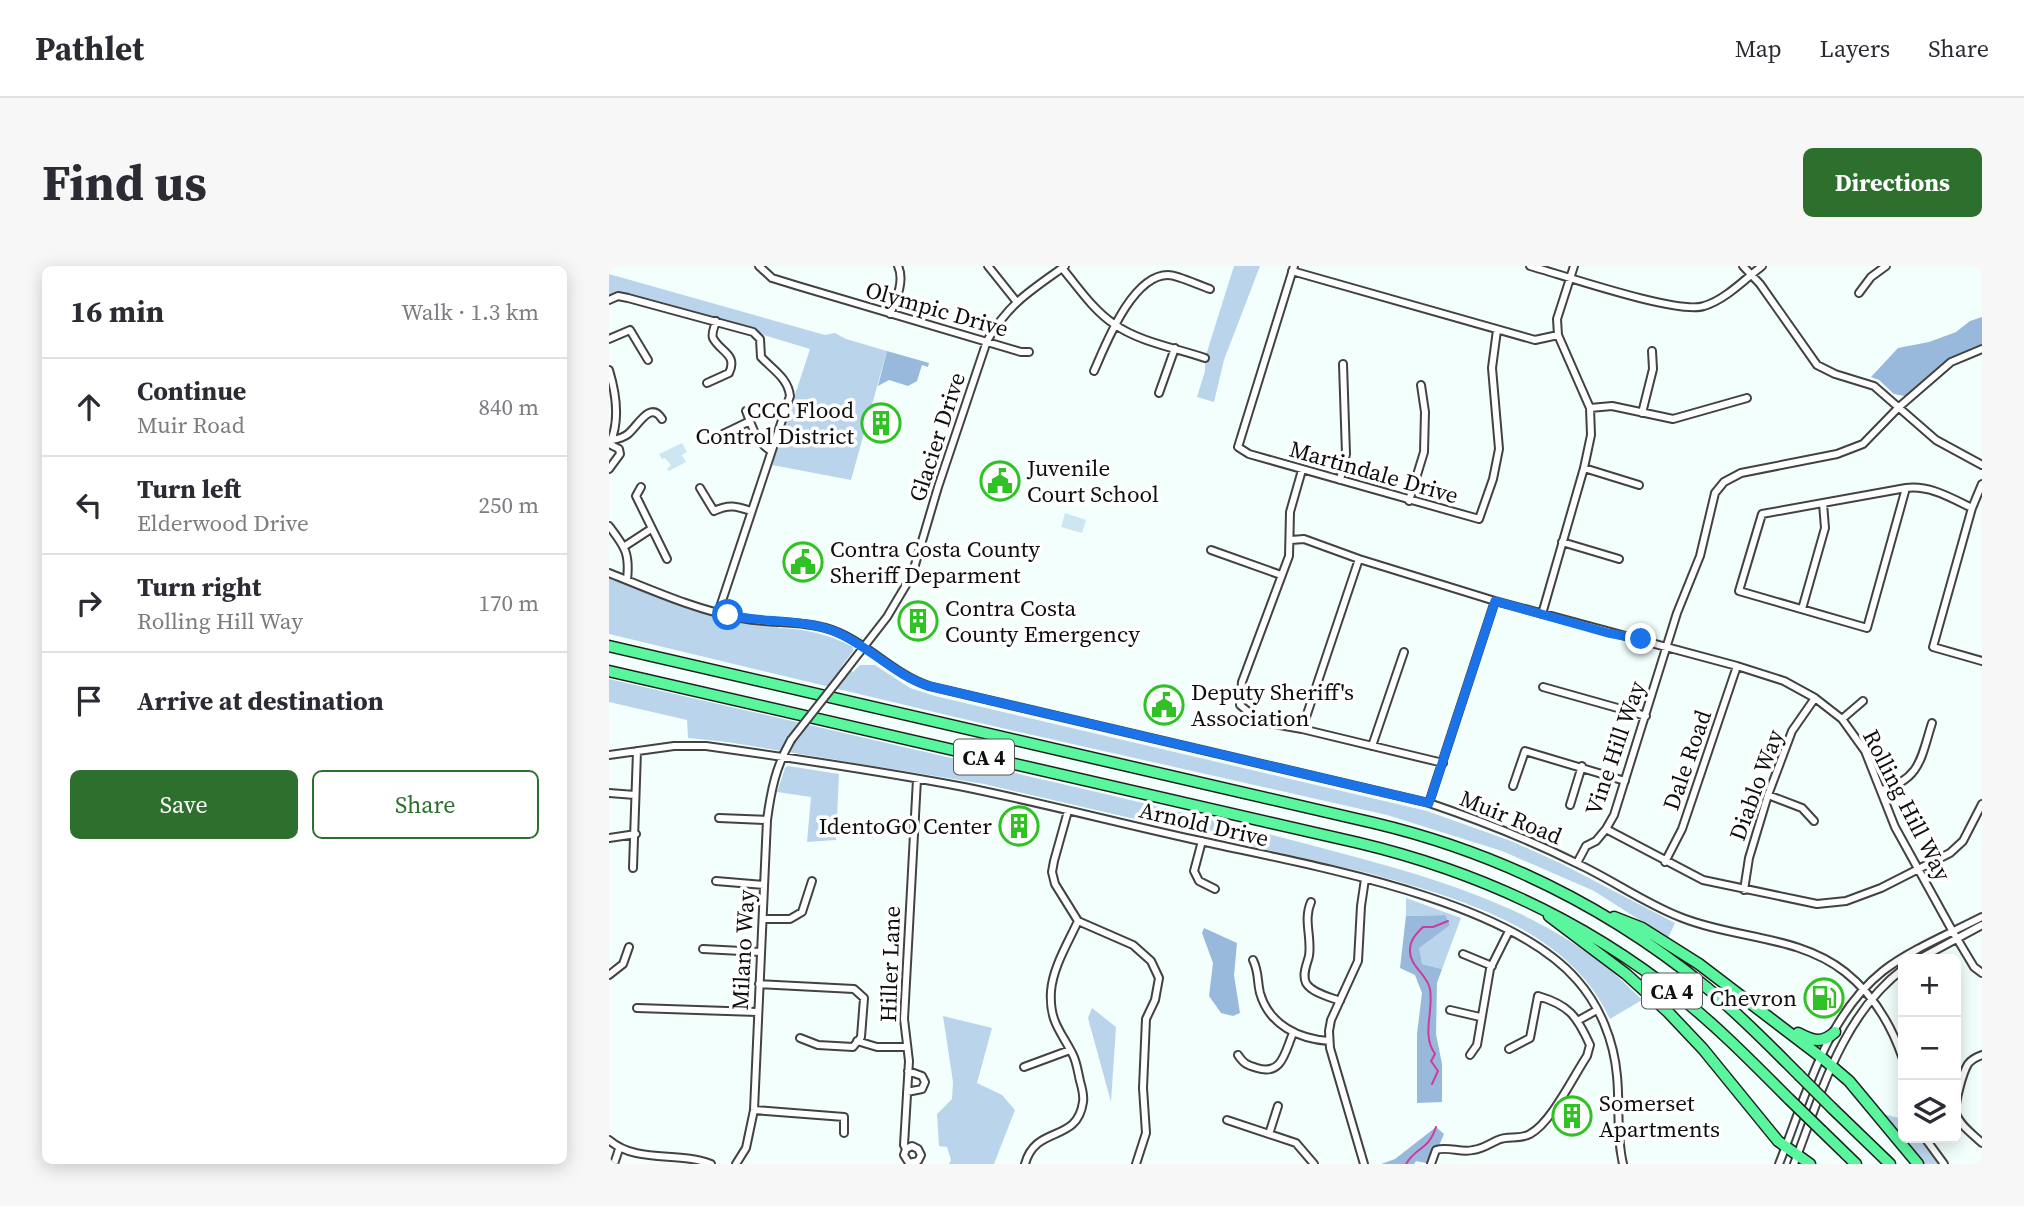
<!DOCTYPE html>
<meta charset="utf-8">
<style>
:root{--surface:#fff;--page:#f7f7f7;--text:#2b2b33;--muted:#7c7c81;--line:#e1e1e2;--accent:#2d6f2c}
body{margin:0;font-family:"Source Serif 4",serif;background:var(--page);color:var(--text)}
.controls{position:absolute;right:21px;bottom:21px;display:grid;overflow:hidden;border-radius:10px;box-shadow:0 4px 18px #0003}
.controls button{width:63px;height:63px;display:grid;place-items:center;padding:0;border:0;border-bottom:2px solid var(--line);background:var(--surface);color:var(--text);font:35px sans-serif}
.stop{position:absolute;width:21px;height:21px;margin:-16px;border:5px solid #1a73e8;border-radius:50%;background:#fff}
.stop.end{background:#1a73e8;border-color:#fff;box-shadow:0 2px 7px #0008}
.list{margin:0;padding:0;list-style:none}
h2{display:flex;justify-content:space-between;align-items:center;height:91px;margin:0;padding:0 28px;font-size:30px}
h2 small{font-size:23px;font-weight:400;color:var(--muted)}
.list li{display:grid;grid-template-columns:46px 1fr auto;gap:21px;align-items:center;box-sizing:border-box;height:98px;padding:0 28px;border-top:2px solid var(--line)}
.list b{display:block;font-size:26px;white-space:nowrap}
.list p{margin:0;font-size:23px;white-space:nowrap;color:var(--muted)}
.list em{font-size:23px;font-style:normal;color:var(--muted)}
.actions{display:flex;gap:14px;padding:21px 28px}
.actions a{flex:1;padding:16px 0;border:2px solid var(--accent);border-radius:10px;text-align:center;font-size:24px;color:var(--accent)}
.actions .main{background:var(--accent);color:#fff}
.icon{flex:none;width:38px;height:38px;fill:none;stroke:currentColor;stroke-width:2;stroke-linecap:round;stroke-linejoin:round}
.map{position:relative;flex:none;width:1373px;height:898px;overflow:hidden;border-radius:10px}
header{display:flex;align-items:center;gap:42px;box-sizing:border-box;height:98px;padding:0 35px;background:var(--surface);border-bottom:2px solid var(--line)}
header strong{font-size:33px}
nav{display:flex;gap:38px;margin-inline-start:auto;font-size:24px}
.intro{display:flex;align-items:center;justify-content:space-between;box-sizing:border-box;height:168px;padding:0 42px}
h1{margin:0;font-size:49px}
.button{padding:18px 32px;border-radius:10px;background:var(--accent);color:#fff;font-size:24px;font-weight:700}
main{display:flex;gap:42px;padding:0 42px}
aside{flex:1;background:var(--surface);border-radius:10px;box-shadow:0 4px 18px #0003}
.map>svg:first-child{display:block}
</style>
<header>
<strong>Pathlet</strong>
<nav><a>Map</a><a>Layers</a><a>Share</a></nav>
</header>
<div class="intro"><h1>Find us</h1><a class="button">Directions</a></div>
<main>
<aside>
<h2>16 min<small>Walk · 1.3 km</small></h2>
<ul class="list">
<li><svg class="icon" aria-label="ahead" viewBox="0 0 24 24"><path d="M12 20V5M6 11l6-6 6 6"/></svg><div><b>Continue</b><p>Muir Road</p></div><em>840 m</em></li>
<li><svg class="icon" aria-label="left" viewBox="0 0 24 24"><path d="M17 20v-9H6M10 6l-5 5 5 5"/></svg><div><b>Turn left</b><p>Elderwood Drive</p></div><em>250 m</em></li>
<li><svg class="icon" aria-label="right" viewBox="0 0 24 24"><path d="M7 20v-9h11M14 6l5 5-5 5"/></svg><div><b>Turn right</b><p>Rolling Hill Way</p></div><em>170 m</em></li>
<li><svg class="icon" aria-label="arrive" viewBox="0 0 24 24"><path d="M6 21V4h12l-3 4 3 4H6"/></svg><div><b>Arrive at destination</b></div></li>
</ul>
<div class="actions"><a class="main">Save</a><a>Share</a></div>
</aside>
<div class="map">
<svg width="1373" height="898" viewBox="0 0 1373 898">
<rect width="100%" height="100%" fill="#f2fffc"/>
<path fill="#bad5eb" d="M625,0H651L615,94L605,136L588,131L596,105V92Z
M0,8L216,69L226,67L237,73L278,85L242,214L163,199L201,83L88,49L19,32L0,34Z
M0,307L109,347L169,356V362C197,363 219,368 244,381V385L233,400L244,406L251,399H266L301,422L326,430L818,545L902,575L953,598L1066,657L1059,672L985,625L893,585L778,549L384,460L0,368Z
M0,413C150,447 300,482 449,517C531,536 613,556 694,577C814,609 945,640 1033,734L1001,753C959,661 848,632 759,607L375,518L118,476L79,472L78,454L0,436Z
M179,500L230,508L227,574L198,576L202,531L168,526L176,502Z
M797,632L852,652L833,703L813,698L809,681L818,674L835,649L797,650Z
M483,742L507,761L502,836L479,752Z
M334,750L383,762L368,817L393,829L406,844L385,898H340L342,894L338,881L330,880L328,848L343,833L344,816Z
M1266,846L1294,853V872H1316L1335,898H1309Z"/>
<path fill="#99b9dc" d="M1373,51V83L1356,88L1301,131L1285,128L1270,114L1262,111L1289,82L1320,76L1347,66L1361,55Z
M278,85L320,97L319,101L313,99L308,115L299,120L280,114L269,120Z
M836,649L841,659L810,682L813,698L833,703L828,717L827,768L833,798V836L808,837V768L813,727L806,709L791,702L797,650Z
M595,662L628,677L625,709L631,747L624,750L612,747L600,730L604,697L593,667Z
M827,861L835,868L822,898L807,895L805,898H772L786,893Z"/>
<path fill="#cce6f2" d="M73,177L78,186L73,189L77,196L60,205L58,203L62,199L56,192L53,193L50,188Z
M456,247L477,254L473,267L452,261Z"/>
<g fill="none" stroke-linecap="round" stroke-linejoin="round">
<path stroke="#cf3b98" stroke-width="2" d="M823,818L829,805L822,795L826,788C812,768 825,746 821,723C818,708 800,700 801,684C801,674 807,668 814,661H824L839,655
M797,898C808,880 819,885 827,861"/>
<g stroke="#424242" stroke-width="10">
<path id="minor" d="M150,0L163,12L189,20L412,86H420
M379,0L407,35
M685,0L629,181L640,188L870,253L884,213L890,183L883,102L888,64
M921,0C954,9 1069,49 1095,40C1116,34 1136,13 1153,0
M1134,0L1151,18L1208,99L1226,108L1265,120L1327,174L1373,199
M453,2C469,21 484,44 505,58C530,76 567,82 596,92
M683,5L926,74L949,69
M1250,27L1262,11L1277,0
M0,34L9,30L19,32L144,66L151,73L152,91C164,104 179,112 181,130L109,347
M281,48C287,34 296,15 289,0
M0,73L21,64L39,94
M0,104C7,127 11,155 1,177
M485,105C497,78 523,9 559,9C569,9 591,20 601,23
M98,117L120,107C129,88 111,86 104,72C102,67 106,60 107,55
M550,127L566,82
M981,142L1003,140L1064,153L1138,132
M137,145C143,160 147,176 162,185
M1033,147L1044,103L1043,85
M114,168L141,155
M3,174C9,173 14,172 19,168C29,160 41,134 53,153
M0,178L10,183L11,188L0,203
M975,202L1030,219
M693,204L681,246L680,290L633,416L631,439L652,456L693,463L834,497
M731,214L737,188L734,98
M1373,218L1363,242L1324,381L1373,395
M32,221L27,230L58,293
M91,222L105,245C120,238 127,240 142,245
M1297,222L1258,362L1130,325L1153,248L1297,222C1321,219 1342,232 1363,242
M800,235L815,186L816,146L812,119
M0,260C16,281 21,287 18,314
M682,274L695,273L750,293L886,335L1128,400L1175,415L1206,432L1233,453L1256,485L1286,561L1344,666L1365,701L1373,707
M953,276L1010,293
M16,280L42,263
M602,284L672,309
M0,307C43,324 87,344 132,352C162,358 194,354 223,364C259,377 284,408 320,420L820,537C870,554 919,573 967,597C1002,613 1035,637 1071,651C1125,673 1189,669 1236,706C1264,728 1283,761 1294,793
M1193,343L1216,262L1214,237
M933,348L975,202L982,169L981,142L949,69L948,53L965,0
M233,409L278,351L303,309L329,221L378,75C400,37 421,25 456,0
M934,421L1037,450
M1233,453L1254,435
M693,463L750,293
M763,480L795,386
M0,489L65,480H97C183,492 270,505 355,521C433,537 510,557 587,574C693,598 896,631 968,714C991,740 1005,775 1008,810C1011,840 1007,868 1014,898
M904,520L916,485L1016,515
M1273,524C1312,513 1312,491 1323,457
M0,527L26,529
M1159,529L1193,542L1205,555
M820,537L886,335
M961,539L973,500
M459,545L445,595L443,606L446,618L469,655L524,679L542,695L550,712L546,734L537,753L534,822L537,867L527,898
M110,552L158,554
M997,563L1094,614L1208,638L1237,635L1272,622L1341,587L1354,575L1373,538
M0,572L27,568
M593,575L585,605L590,615L606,623
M1056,596L1073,563L1128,400
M968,597L977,580L987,575L997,563L1005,549L1068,347L1091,290L1106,227L1115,216L1132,207L1228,188L1254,178L1290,141L1342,96L1373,83
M24,602L28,485
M107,615L155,619
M1135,624L1140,592L1159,529L1183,465L1206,432
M702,636C694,654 703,671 700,690C698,698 693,708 697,717C703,727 721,731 731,735
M154,653H181L193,646L203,615
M94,683L152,686
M854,688L883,700
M1310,693L1373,659
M644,694C650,706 648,715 651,727C660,759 690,773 720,775
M0,709L14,698L20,681
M150,718L245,723L255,732L252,771L244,781L209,779L191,772
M28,742L148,746
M841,744L871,751
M970,754L988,744
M248,775L268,781H298
M629,789C635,798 638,799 648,802C673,810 676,786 684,767
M861,789L868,779L881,703L900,665
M1373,789C1367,791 1363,793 1359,798C1354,806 1345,838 1347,847C1350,859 1365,869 1373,877
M415,801L461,784
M298,826L313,823L316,816L313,810L299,805
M145,844L235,851V867
M618,854L687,877L705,898
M660,868L669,840
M1316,872L1335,898
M0,874C28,898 69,885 102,898
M297,883L303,880L309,883L312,889L309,895L300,897L295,889L297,883L295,879L300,795L295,753L308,513
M5,898L10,883
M127,898L137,882L145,844L158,554C162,524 167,500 182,474
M416,898C427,858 468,878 474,836C475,830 473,822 471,815C469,807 468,797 464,789C452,765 440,756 442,725C444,701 459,677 469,655
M755,898L721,782L720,765L722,754L749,695L752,640L756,613
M822,898L827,884C839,880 852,887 864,884C874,883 880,878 889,874C898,869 911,874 921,868C942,857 964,811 978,790L981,779C968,750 960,739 929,730L921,772L900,783
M1170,898C1196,833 1216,751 1274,705C1301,684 1342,667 1373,651
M1185,898C1211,830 1233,749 1294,703"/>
</g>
<g stroke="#202020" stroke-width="13">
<path id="highway" d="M0,380L765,557C887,586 1000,642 1097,721C1130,748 1160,779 1190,809
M0,405L750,577C867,605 976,655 1071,731C1110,762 1145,798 1180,833
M940,650L1017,708L1059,746L1094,783L1169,875L1201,898
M1005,651L1033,662L1090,698L1212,791L1240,815L1309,898
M1189,767C1204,775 1213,778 1226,766
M1223,842L1281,898
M1213,865L1247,898"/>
</g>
<use href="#minor" stroke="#fff" stroke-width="6"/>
<use href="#highway" stroke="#59f69d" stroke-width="10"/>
<g stroke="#424242" stroke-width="10" stroke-linecap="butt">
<path id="minor-bridge" d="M182,474L233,409"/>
</g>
<g stroke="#202020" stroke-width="13" stroke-linecap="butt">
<path id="highway-bridge" d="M1190,809L1223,842
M1180,833L1213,865"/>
</g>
<use href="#minor-bridge" stroke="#fff" stroke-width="6"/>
<use href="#highway-bridge" stroke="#59f69d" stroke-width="10"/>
</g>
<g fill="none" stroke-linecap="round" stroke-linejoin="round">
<path stroke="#1a73e8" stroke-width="9" d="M119,349C154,357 193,352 227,366C260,380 285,409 320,420L820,537L886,335L999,367L1032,373"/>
</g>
<defs>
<g id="building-ring" transform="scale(2.0125)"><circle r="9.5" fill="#fff" stroke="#30c224" stroke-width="1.5"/><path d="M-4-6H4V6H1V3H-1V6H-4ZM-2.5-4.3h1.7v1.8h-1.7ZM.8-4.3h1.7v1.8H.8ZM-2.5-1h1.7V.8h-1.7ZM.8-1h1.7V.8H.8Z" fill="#30c224"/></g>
<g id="civic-ring" transform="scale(2.0125)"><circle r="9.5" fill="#fff" stroke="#30c224" stroke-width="1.5"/><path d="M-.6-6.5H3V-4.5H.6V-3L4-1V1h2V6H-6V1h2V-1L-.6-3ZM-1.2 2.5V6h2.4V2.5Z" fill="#30c224"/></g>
<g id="fuel-ring" transform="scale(2.0125)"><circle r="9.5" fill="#fff" stroke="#30c224" stroke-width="1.5"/><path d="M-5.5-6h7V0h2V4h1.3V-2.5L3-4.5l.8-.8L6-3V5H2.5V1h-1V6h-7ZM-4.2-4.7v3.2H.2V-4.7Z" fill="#30c224"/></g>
</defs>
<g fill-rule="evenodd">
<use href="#building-ring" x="272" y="157"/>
<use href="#civic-ring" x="391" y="215"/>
<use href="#civic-ring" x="194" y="296"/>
<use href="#building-ring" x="309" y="355"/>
<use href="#civic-ring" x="555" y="439"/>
<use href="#building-ring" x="410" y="560"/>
<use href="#fuel-ring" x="1215" y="732"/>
<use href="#building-ring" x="963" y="850"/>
</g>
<g text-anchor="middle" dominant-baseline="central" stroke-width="7" stroke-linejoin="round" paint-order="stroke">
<g fill="#fff" stroke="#575757" stroke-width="2">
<rect x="345" y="473.5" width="60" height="35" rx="5"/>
<rect x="1033" y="707.5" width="60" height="35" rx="5"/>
</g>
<g font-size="21" font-weight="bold" fill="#0f0f0f">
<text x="375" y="491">CA 4</text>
<text x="1063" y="725">CA 4</text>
</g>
<g font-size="23" fill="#0f0f0f" stroke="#fff">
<text transform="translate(328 43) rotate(16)">Olympic Drive</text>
<text transform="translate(328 171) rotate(-72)">Glacier Drive</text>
<text transform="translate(765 206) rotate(16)">Martindale Drive</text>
<text transform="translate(1006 482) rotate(-71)">Vine Hill Way</text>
<text transform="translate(1078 494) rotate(-71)">Dale Road</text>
<text transform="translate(1147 519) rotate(-70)">Diablo Way</text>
<text transform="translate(1298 539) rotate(63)">Rolling Hill Way</text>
<text transform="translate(902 551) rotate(22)">Muir Road</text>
<text transform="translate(595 558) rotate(13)">Arnold Drive</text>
<text transform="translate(134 684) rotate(-87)">Milano Way</text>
<text transform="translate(281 698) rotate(-88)">Hiller Lane</text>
</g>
<g font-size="23" fill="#0f0f0f" stroke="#fff" text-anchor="start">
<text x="245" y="144" text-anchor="end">CCC Flood<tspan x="245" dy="26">Control District</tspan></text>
<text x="418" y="202">Juvenile<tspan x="418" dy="26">Court School</tspan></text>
<text x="221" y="283">Contra Costa County<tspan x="221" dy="26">Sheriff Deparment</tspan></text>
<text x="336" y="342">Contra Costa<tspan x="336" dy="26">County Emergency</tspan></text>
<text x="582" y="426">Deputy Sheriff's<tspan x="582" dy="26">Association</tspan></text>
<text x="383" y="560" text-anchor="end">IdentoGO Center</text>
<text x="1188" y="732" text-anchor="end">Chevron</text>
<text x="990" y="837">Somerset<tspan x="990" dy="26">Apartments</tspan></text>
</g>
</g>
</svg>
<div class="controls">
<button>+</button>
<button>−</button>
<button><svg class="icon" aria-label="layers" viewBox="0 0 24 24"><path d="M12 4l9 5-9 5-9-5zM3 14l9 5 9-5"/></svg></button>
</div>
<div class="stop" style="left:119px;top:349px"></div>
<div class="stop end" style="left:1032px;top:373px"></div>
</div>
</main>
